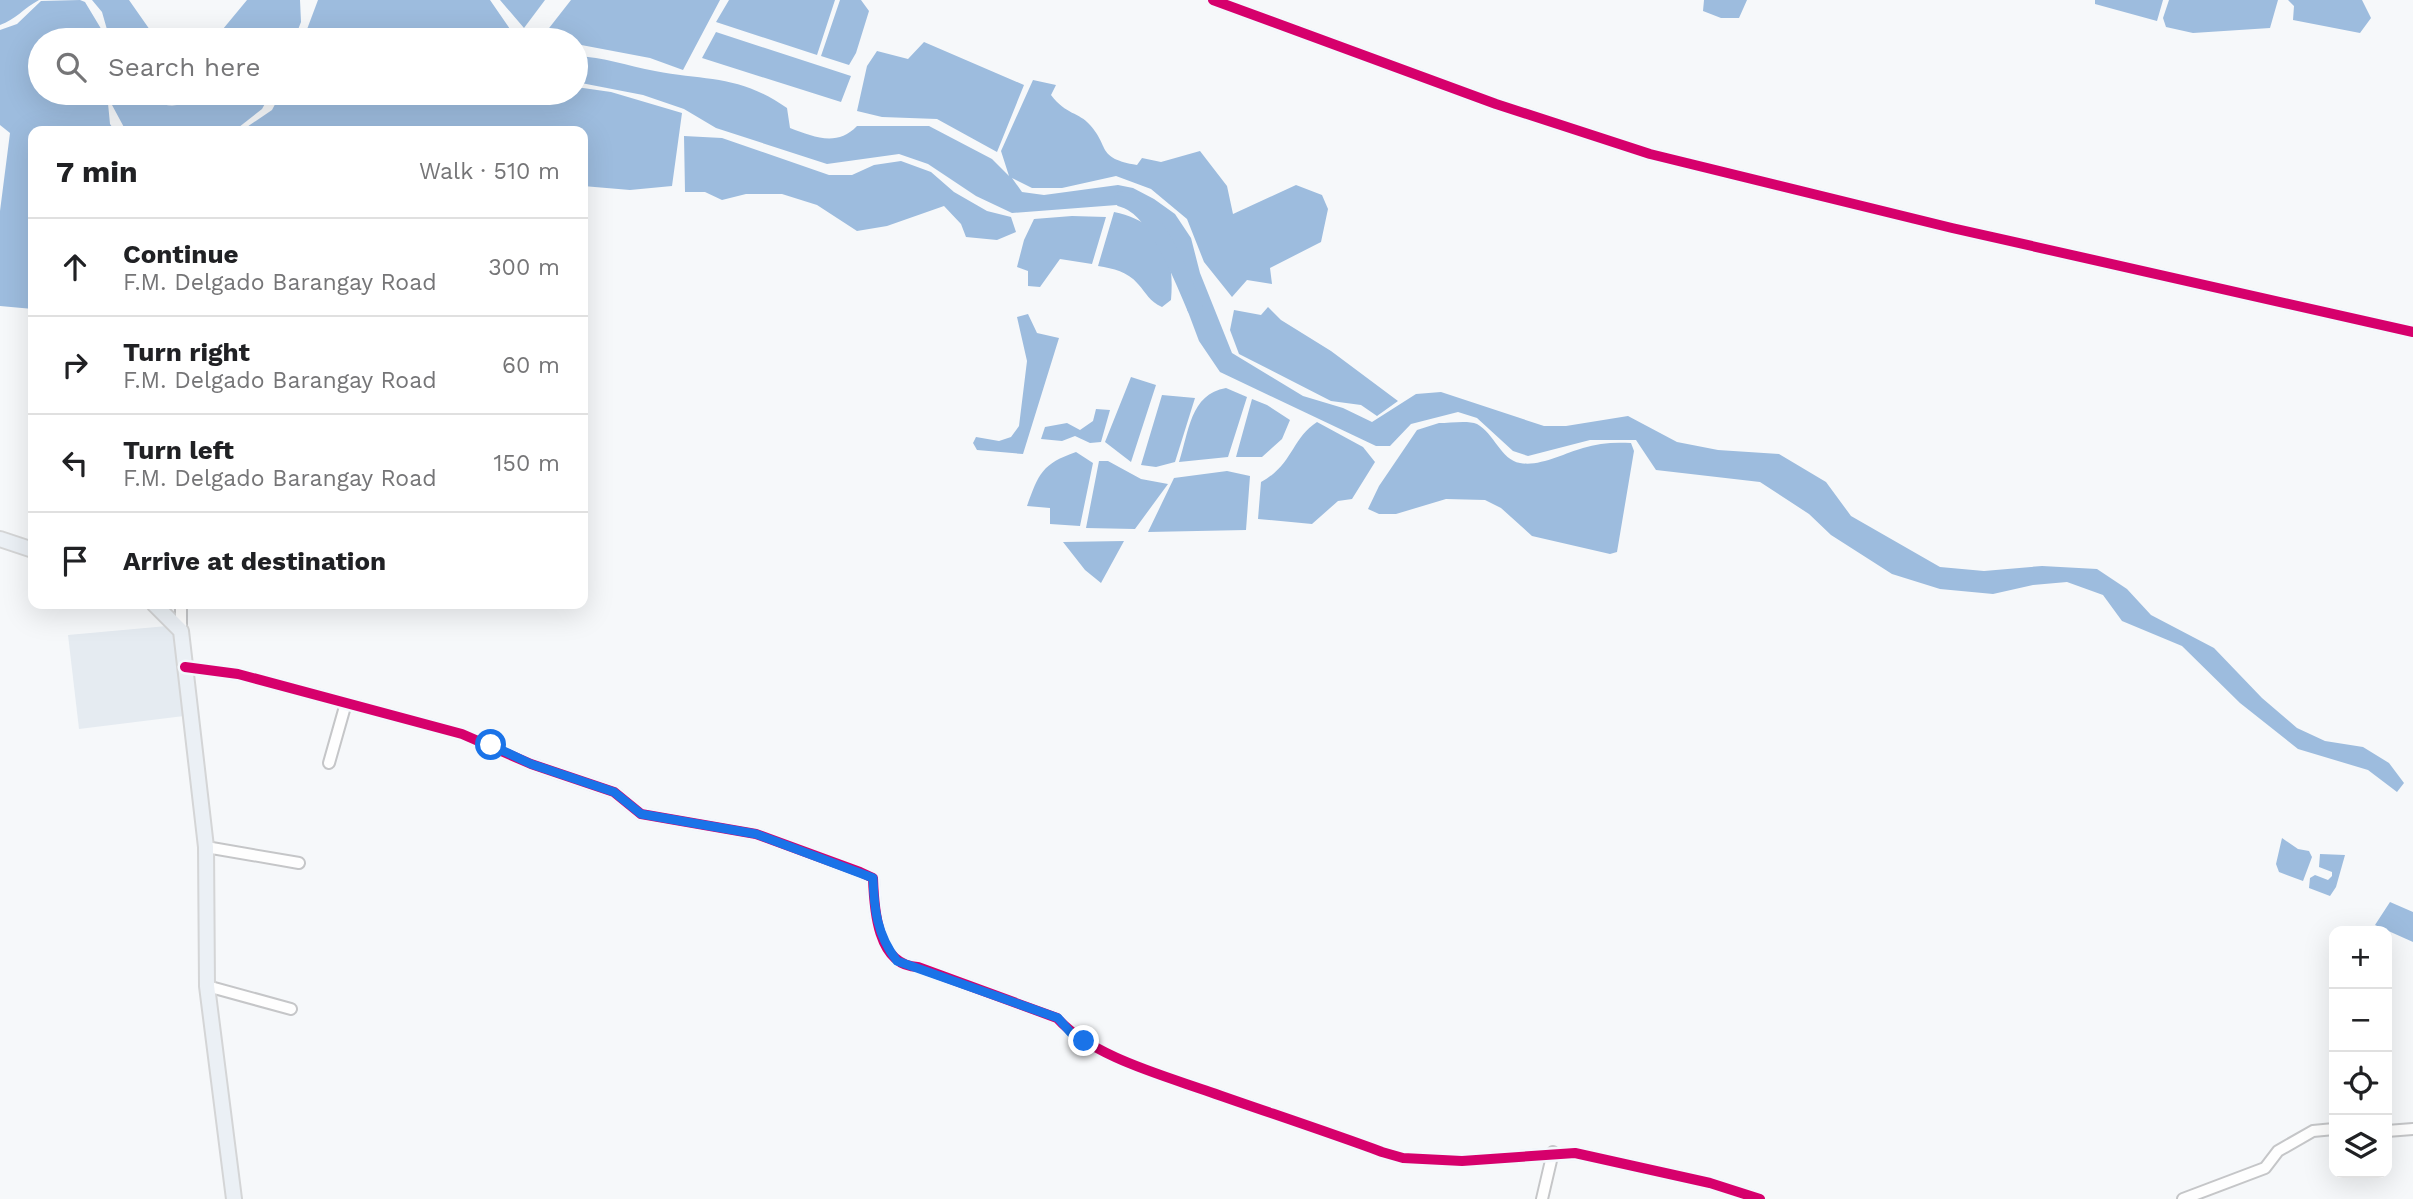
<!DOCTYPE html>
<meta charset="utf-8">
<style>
:root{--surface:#fff;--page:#f2f2f2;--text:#202124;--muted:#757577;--line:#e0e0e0}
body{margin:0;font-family:"Work Sans",sans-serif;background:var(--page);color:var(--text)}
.controls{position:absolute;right:21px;bottom:21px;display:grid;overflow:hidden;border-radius:14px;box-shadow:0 7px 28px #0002}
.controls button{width:63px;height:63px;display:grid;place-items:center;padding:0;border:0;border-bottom:2px solid var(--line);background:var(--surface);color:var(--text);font:35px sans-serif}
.stop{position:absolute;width:21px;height:21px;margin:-16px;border:5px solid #1a73e8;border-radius:50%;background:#fff}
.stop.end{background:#1a73e8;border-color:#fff;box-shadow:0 2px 7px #0008}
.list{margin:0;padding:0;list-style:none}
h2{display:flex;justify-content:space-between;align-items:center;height:91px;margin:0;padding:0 28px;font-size:30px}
h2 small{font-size:23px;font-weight:400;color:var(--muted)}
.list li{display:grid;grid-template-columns:46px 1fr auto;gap:21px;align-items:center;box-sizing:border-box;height:98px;padding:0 28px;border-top:2px solid var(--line)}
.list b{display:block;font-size:26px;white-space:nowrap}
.list p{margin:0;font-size:23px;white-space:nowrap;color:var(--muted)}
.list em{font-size:23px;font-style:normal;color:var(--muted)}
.icon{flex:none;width:38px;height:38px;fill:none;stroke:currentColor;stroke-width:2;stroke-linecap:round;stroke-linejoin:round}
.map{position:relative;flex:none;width:2413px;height:1199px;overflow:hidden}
.search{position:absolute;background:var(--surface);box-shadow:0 7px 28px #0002;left:28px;top:28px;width:560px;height:77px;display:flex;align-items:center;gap:18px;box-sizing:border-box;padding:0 24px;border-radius:38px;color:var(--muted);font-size:26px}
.panel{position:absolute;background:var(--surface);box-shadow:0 7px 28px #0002;left:28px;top:126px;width:560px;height:483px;border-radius:14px}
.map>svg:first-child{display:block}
</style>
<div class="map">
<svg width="2413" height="1199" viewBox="0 0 2413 1199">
<rect width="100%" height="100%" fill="#f6f8fa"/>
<path fill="#e5ebf1" d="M167,626L176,637L184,716L79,729L68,635Z"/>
<path fill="#9dbcde" d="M0,0H39C24,8 15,20 0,25Z
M80,0L85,2L103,32V40H40V93H107L110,124L115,131H33V309L0,306V211L10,133L0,125V30L17,24L41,1Z
M92,0H129L157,40H110L102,12Z
M247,0H300L301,22L294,40H220L223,29Z
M318,0H490L512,32L525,40H303Z
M500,0H545L524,28Z
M571,0H720L683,70L650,58L576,44V40H551L546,32Z
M729,0H835L817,55L716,22Z
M840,0H861L869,11L856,53L849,65L821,56Z
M1704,0H1747L1739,18H1721L1703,11Z
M2095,0H2163L2157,21L2095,4Z
M2169,0H2278L2270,28L2193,33L2166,27L2163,18Z
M2288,0H2362L2371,18L2360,33L2293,20L2294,6Z
M716,32L851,76L841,102L702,58Z
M924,42L1024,85L997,152L937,119L882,117L857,111L867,66L877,51L908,59Z
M576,56C603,57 628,66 655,71C708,81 740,75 787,108L790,128C814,137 837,147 857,126H929L992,159L1009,176L1001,151L1033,80L1056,85L1051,95C1066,115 1079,112 1090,125C1110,147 1096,158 1137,165L1142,158L1161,162L1200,151L1227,186L1233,214L1296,185L1322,195L1328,209L1321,242L1270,268L1272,284L1247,280L1232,297L1204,262L1187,219L1151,189L1116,176L1062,188H1032L1012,178L1022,192L1044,195L1118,185L1133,188L1154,199L1175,214L1191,238L1200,273L1232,353L1303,396L1343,408L1372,422L1416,394L1441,392L1544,426H1566L1628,416L1677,442L1718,450L1779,454L1826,482L1851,516L1940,567L1984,571L2042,566L2097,569L2127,589L2151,615L2214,648L2262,698L2297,728L2325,741L2363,747L2389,763L2404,783L2397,792L2368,770L2298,749L2240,703L2182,646L2122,621L2103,595L2067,582L2033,585L1993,594L1940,589L1892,574L1831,535L1809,514L1760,482L1656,470L1636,440H1590L1528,456L1513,451L1477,418L1458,412L1411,424L1390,446H1376L1220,372L1199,341L1187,309L1186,272L1152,213L1117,205L1012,213L976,196L928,164L899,154L827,164L716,128L684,109L643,95L576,82Z
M576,87L611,92L682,113L672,186L630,190L583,186V131H241L272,110L281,93H576Z
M112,93H152L154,101C181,113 189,97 210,93C229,89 252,93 271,93L262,109L234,131H126L112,105Z
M684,136L722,138L829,175H852L874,165L901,161L931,172L954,192L987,211L1011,217L1016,232L997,240L966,237L961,224L944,206L887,226L857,231L817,205L782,194H746L722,200L705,192H685Z
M1114,212C1162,222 1175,253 1171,300L1162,307C1149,301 1147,294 1138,284C1127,271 1114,269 1098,266Z
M1072,216L1106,217L1092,264L1060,259L1040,287L1028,286V271L1017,267L1024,240L1034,219Z
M1268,307L1281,320L1331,351L1398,401L1377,416L1361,405L1331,401L1239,354L1230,330L1234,310L1261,315Z
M1028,314L1037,333L1059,338L1023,454L977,450L973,443L976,437L999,441L1011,437L1019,426L1027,361L1017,317Z
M1131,377L1156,385L1131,462L1105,442Z
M1226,388L1247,397L1228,457L1179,462C1189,432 1190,394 1226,388Z
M1162,395L1195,398L1175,462L1156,467L1141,465Z
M1252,399L1267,405L1290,420L1282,439L1262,457H1236Z
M1096,409L1110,410L1101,442L1090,443L1075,436L1062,441L1041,439L1045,427L1067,423L1080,430L1093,421Z
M1317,422L1363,447L1375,462L1352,499L1338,501L1312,524L1258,519L1261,482C1293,465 1291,439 1317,422Z
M1439,423C1450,423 1468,420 1477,424C1494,433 1501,460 1520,463C1539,467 1565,453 1583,448C1598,443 1614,442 1631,443L1634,451L1617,552L1610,554L1532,536L1501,508L1485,500L1446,499L1396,514H1379L1368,509L1379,486L1417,430Z
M1076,452L1093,463L1080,526L1050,524V508L1027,506C1039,473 1042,464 1076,452Z
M1099,461H1108L1141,479L1168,484L1135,529L1086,528Z
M1227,471L1250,476L1246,530L1148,532L1174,478Z
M1124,541L1101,583L1085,570L1063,542Z
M2282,838L2298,849L2309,851L2312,857L2303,881L2279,872L2276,864Z
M2320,854L2345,855L2336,887L2330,896L2309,888L2310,878L2315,875L2328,880L2332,876V872L2319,867Z
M2390,902L2413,912V942L2375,925Z"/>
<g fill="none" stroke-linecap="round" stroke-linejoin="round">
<path stroke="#9dbcde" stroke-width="16" d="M1122,199C1156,207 1182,278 1195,308"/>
<g stroke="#c5c6c8" stroke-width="14">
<path id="minor" d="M1213,0L1496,104L1650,154L1952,228L2413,332
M181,604V631
M185,667L238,674L462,734L531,764L614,792L641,814L756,834L860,872L873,878C874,908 877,966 918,967L1057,1018C1091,1056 1162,1075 1210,1092C1267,1112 1325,1131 1382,1152L1403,1158L1462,1161L1575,1153L1710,1183L1760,1199
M329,763L346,703
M206,847L299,863
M207,986L291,1009
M2387,1131L2413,1129
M1542,1199L1553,1152
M2183,1199L2265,1168L2278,1151L2313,1131L2334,1129"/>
</g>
<g stroke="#d4d5d6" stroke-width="18">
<path id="major" d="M0,539L33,550
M154,604L181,631L206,847L207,986L234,1199"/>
</g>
<use href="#minor" stroke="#fefefe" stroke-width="10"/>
<use href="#major" stroke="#ebf0f5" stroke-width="14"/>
<g stroke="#f4f8fc" stroke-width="15">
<path id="cycleway" d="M1213,0L1496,104L1650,154L1952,228L2413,332
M185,667L238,674L462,734L531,764L614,792L641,814L756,834L860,872L873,878C874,908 877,966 918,967L1057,1018C1091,1056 1162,1075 1210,1092C1267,1112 1325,1131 1382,1152L1403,1158L1462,1161L1575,1153L1710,1183L1760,1199"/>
</g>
<use href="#cycleway" stroke="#d6006c" stroke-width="10"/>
</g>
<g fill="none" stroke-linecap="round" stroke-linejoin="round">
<path stroke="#1a73e8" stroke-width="9" d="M491,745L531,764L614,792L641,814L756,834L873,878C874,909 877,935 897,961L1058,1018L1071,1033L1084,1041"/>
</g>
</svg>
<div class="controls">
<button>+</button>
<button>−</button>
<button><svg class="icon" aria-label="locate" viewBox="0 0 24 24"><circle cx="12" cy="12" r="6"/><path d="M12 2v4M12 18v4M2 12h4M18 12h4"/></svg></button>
<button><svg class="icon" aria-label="layers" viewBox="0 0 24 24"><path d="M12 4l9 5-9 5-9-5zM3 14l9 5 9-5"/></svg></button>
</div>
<div class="stop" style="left:491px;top:745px"></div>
<div class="stop end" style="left:1084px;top:1041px"></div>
<div class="search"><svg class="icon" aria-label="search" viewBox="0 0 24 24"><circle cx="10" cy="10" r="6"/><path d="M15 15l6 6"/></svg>Search here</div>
<section class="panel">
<h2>7 min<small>Walk · 510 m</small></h2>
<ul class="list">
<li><svg class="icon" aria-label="ahead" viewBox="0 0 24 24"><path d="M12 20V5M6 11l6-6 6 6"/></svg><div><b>Continue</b><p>F.M. Delgado Barangay Road</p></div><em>300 m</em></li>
<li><svg class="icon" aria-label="right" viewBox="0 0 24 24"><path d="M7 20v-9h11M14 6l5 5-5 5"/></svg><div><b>Turn right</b><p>F.M. Delgado Barangay Road</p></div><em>60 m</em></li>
<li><svg class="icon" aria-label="left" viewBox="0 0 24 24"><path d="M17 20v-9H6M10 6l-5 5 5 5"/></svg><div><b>Turn left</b><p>F.M. Delgado Barangay Road</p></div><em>150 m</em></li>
<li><svg class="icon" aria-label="arrive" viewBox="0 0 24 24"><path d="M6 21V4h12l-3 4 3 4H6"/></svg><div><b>Arrive at destination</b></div></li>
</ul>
</section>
</div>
